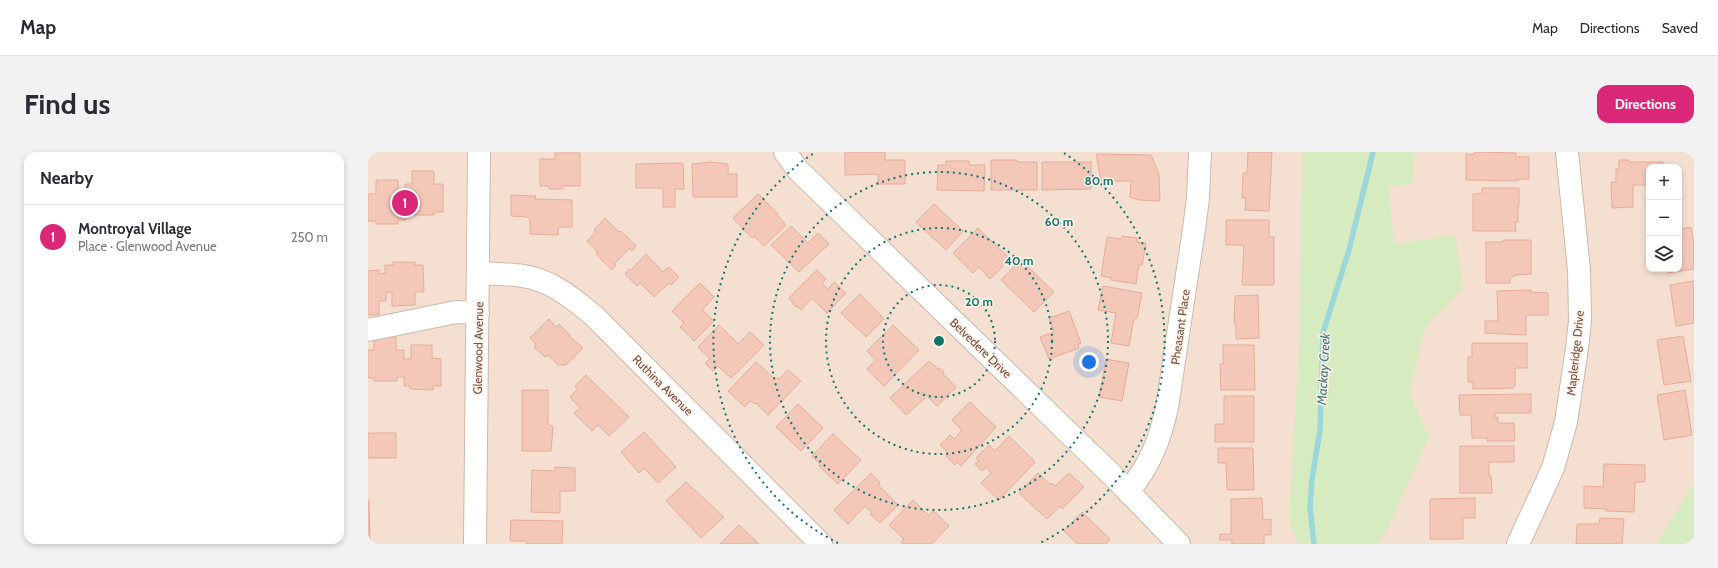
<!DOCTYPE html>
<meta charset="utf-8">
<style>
:root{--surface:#fff;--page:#f2f2f3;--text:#2b2b33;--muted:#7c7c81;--line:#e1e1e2;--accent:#db2777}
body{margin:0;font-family:Cabin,sans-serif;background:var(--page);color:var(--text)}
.controls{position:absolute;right:12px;top:12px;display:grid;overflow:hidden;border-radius:8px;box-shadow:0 2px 6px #0003}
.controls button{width:36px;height:36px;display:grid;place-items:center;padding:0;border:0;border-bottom:1px solid var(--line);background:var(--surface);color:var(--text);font:20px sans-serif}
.you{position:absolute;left:721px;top:210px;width:14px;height:14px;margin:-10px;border:3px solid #fff;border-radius:50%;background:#1a73e8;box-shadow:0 0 0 6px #1a73e833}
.badge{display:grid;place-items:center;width:26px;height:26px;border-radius:50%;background:var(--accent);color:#fff;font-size:13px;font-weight:700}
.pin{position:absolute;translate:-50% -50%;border:2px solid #fff;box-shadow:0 1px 4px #0006}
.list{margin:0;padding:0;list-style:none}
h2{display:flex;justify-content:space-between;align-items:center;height:52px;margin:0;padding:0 16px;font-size:17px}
h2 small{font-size:13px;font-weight:400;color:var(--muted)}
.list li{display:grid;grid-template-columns:26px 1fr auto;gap:12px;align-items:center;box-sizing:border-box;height:64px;padding:0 16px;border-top:1px solid var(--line)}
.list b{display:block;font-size:15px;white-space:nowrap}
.list p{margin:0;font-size:13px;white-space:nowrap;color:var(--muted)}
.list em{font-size:13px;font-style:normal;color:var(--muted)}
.icon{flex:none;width:22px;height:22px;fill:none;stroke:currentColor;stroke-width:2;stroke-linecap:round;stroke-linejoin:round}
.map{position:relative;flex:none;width:1326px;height:392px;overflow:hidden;border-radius:12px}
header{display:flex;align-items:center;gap:24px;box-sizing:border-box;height:56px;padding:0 20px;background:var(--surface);border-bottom:1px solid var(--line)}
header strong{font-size:19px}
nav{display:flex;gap:22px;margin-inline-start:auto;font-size:14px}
.intro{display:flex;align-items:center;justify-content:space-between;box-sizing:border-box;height:96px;padding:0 24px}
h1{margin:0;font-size:28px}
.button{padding:10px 18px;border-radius:12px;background:var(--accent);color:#fff;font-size:14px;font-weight:700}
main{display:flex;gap:24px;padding:0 24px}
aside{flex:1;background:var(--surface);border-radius:12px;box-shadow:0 2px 6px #0003}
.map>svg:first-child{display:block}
</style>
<header>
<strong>Map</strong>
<nav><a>Map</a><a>Directions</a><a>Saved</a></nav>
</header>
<div class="intro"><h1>Find us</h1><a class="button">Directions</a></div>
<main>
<aside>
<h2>Nearby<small></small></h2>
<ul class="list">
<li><span class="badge">1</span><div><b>Montroyal Village</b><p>Place · Glenwood Avenue</p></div><em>250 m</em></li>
</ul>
</aside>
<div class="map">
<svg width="1326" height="392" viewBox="0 0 1326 392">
<rect width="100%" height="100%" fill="#fdefe2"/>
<path fill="#f5dfd0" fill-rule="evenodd" d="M0,0H1326V392H0ZM1281,15H1311V117H1281Z"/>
<path fill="#d7ebc0" d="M935,0H1047L1044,32L1020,35L1027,92L1087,83L1095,137L1058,174L1041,240L1061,285L1019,378L1009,392H930L921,369L931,196Z
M1326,331V392H1288Z"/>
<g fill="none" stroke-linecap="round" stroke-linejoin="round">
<path stroke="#9cd7d9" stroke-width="5.5" d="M946,392L942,355L944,327L952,278L955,181L981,98L1005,0"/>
</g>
<path fill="#f3c8b9" stroke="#e6ac99" d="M477,0H517V8H537V32H510V22L477,23Z
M880,0H904L901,59L877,58L878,46H874L875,21H879Z
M1107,0L1148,1V5H1161V27H1149V29L1098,28V2L1105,3Z
M187,1H212V34H194V37H181V34H172V7H187Z
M728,2L783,3L791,22L792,49L771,48L762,45L763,29H733Z
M623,8H649V10H669V38H623Z
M1251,8H1261V10H1295V15H1281V33H1265V55L1244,56L1243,30H1248V17H1251Z
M578,9H601V13H617L616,39L569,38L570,13H578Z
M343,10L360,12V22H369V45H325L324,12Z
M674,10H723V37L674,38Z
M315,11L316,37H307V55H295V36H268V12Z
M44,19H66V32H75V60H66V63H44V60H38V68H30V72H8V69H0V42H8V28H30V41H37V32H44Z
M1114,36H1151V53H1150V70H1147L1148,79H1105V42L1114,41Z
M390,42L410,62L409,63L418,73L396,94L386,84L384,86L365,66Z
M143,43L168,44L167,47L204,48V75H190V83L162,82V68L159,65L143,64Z
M566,52L595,79L578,98L548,70Z
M237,66L251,80L253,79L268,94L264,99L262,96L247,111L248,113L244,118L228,102L230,100L219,89L228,80L226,78Z
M858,68H901V85H906V133H874L876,93H858Z
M423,74L440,91L450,81L461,92L431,120L403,93Z
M1323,75L1326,92V117L1300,121V117H1311V77Z
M610,76L643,108L640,111L639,110L622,127L611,115L605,121L585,101Z
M754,84L769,86V90L778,91L774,113L771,112L768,132L743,128L744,126L733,124L739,85L754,87Z
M1135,88H1163V122L1148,123L1142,126V131H1118V90H1135Z
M278,102L295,120L301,115L311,125L303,133L301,131L286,145L272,131L269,134L257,122L261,117L263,118Z
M653,108L686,140L666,160L633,128Z
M25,110H47V113H55L56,140H47V153L27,154H24V140H18V149H11V163H0V119L11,118V122L17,121V113H25Z
M449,118L458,127L454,131L460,137L466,130L478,141L459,161L444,146L433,158L429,154L428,155L421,146Z
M1326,129V171L1308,174L1302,133Z
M332,131L346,145L334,158L346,169L326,189L312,175L316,171L304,159Z
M735,134L774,141L769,166H766L761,194L743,191L748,161L730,158Z
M1163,138V140L1180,141V163H1158V183L1117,181V169H1130L1129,139Z
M492,142L516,167L498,185L473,161Z
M890,143L891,186L868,187V172H866L867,144Z
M701,159L713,191L710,192L711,196L681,207L672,185L686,180L681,166Z
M181,167L188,175L191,172L202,183L201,184L215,196L198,213H190L180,203L177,205L166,195L168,192L162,186Z
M351,173L370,192L382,180L396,193L363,226L350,214L345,219L337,211L342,207L330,195Z
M525,173L551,198L516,234L499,217L508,208L499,199Z
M1315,184L1323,229L1296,233L1289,188Z
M6,185H28V198H36V207H43V193H64V206L73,207V234H65V238L42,237V234H36V225H29V229H6V226H0V198H6Z
M1104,191H1159V216H1147V234L1145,236L1105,237V230H1100V205H1104Z
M855,193H886L887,238H853L852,212H855Z
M738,207L761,211L754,249L731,245Z
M561,209L570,217L571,216L576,220L575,222L588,235L569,254L555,240L553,241L557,246L538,263L522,246Z
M388,210L407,227L412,226L420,218L433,229L400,263L388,251L387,252L382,249L377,255L360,239Z
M218,223L261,265L241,284L230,273L224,279L206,261L212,256L202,245L210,237L207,234Z
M154,238H180V272L185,275L183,299H154Z
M1317,238L1324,283L1296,288L1289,243Z
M1163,242V261H1127V266L1130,265V271H1146L1147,289H1119V286H1104L1103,263H1092L1091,243Z
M856,244H886V290H847V272H856Z
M602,250L628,275L593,314L589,310L587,313L578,304L580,301L572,293L582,283L586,287L594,278L584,268Z
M430,252L455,276L433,299L408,275Z
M276,280L308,315L290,331L276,316L271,321L253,300Z
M0,281H28V306H0Z
M465,282L493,308L470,332L451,314L453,313L444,304Z
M641,284L667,310L631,348L613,331L623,321L618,315L614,319L607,312L611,309L608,306L621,293L627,299Z
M1092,294H1146V310H1121V324H1123L1124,341H1092Z
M850,296H885L886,338H859L858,311H850Z
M1236,312L1277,313V330H1267L1266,360L1238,359V357L1216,356V334L1235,335Z
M187,315L207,316V339H192V361L163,360L164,318L187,319Z
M503,321L512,331L510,333L530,353L512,371L502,362L504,361L497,354L480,372L466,358Z
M670,321L683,333L684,331L687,334L701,321L716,335L694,357L692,354L679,367L651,341Z
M318,330L356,365L333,386L298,349Z
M894,346L895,368L903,367V383H896V392H864V388H852V382H863V347Z
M1107,346V366H1095V387H1062V347Z
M0,348H1L2,392H0Z
M545,348L561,364L565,358L581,374L564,392H535L533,390L536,387L521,373Z
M714,360L742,387L738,392H709L696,379Z
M1232,366L1256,367L1254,392H1208L1209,372H1231Z
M143,368L195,369L194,392H158V389H142Z
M371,373L391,392H352Z"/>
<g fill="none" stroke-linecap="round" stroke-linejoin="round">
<g stroke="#d0b7ab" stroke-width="24">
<path id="minor" d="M417,0L430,18L748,327L811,392
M111,121C125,122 140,122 155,124C183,128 204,146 225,163L453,392
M0,178L88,160L110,161
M760,340C782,313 792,288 799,255L826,77L830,46L832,0
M107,392L111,0
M1150,392L1185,316L1198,270L1209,196L1212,169L1211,118L1199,0"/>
</g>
<use href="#minor" stroke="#fff" stroke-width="22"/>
</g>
<g fill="none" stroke="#0f766e" stroke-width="2" stroke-dasharray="2 4">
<circle cx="571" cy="189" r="56"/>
<circle cx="571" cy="189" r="113"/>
<circle cx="571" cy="189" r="169"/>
<path d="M470 391A226 226 0 0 1 446 1M696 1A226 226 0 0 1 672 391"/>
</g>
<g text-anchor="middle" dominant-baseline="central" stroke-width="3" stroke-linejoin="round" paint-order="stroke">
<g font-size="12" fill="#755248" stroke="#fff3e9">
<text transform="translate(812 175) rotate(-82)">Pheasant Place</text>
<text transform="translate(110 196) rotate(-89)">Glenwood Avenue</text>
<text transform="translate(613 196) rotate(44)">Belvedere Drive</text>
<text transform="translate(1207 201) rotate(-84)">Mapleridge Drive</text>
<text transform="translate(295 233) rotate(45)">Ruthina Avenue</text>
</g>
<g font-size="13" font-style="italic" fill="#3b797c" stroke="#fff3e9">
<text transform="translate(955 217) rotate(-87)">Mackay Creek</text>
</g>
</g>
<circle cx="571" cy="189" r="6" fill="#0f766e" stroke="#fff3e9" stroke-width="2"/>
<g font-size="12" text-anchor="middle" font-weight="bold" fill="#0f766e" stroke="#fff3e9" stroke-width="3" stroke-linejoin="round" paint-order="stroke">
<text x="731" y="33">80 m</text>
<text x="691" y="74">60 m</text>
<text x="651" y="113">40 m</text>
<text x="611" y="154">20 m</text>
</g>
</svg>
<div class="controls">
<button>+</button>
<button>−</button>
<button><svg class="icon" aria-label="layers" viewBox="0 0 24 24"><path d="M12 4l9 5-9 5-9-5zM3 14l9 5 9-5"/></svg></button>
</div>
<div class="you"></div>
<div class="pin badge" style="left:37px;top:51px">1</div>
</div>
</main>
